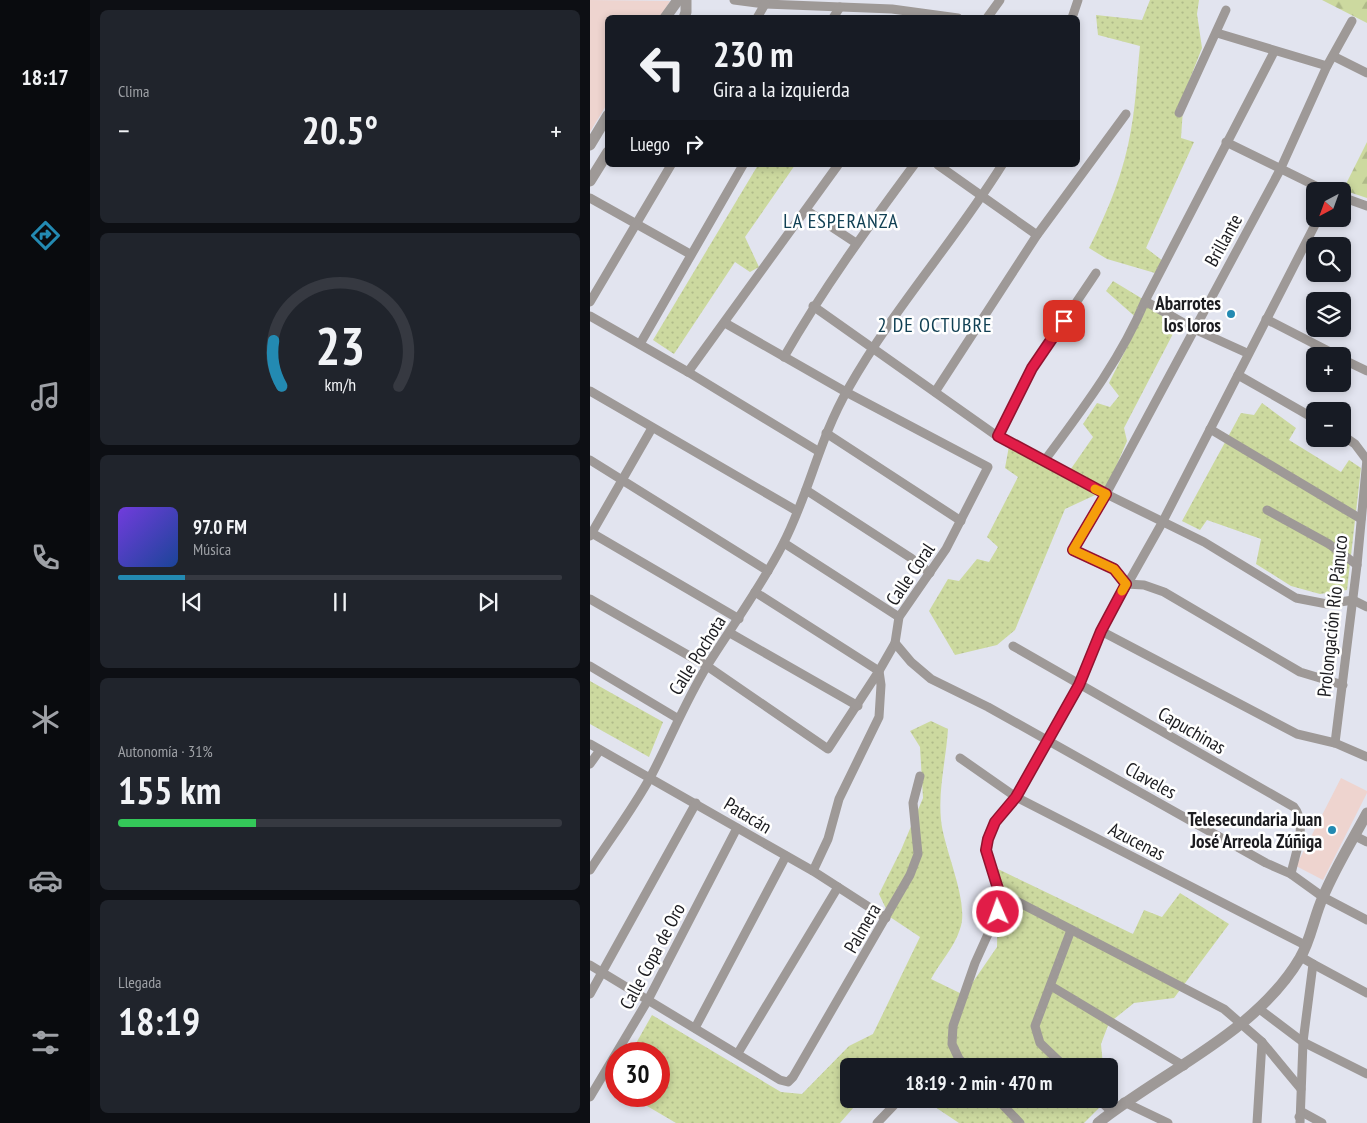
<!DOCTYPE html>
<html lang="es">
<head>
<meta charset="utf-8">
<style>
	:root { --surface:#171b24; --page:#20242c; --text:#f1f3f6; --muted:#9ea1a6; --line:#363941; --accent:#238ab2 }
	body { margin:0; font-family:"PT Sans Narrow",sans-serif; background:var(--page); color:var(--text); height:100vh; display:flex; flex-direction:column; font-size:19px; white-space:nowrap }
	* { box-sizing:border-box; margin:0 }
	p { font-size:16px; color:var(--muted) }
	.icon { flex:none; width:28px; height:28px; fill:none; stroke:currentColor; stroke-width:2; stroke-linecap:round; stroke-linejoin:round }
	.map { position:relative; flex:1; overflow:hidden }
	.sheet { display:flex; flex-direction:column; gap:10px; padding:10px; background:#0d0f14; width:500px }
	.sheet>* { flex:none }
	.hud { position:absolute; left:15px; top:15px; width:475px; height:152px; border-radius:8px; box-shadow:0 2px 8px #0003; background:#171b24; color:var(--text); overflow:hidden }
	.needle { width:32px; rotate:221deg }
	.controls { position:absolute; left:716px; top:182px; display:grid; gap:10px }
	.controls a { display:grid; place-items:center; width:45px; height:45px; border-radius:8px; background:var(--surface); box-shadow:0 2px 8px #0003; font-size:25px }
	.speed { position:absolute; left:15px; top:1042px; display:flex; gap:10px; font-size:25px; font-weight:700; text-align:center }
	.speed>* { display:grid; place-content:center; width:65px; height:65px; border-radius:50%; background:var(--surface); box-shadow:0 2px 8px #0003; line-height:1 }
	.speed .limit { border:8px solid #d22; background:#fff; color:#111 }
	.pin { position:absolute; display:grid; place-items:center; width:42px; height:42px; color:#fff; margin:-21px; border-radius:10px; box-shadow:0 2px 8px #0006 }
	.me { position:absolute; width:55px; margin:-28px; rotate:358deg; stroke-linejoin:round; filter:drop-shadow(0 0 4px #0008) }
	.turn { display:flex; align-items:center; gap:18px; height:105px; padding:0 25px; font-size:22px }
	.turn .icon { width:65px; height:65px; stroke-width:2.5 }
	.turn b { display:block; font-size:35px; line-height:42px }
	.then { display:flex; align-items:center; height:48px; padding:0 25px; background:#0003; gap:10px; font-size:19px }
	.big { font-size:38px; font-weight:700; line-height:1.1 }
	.sheet .tile { flex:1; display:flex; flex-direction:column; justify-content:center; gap:8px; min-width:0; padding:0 18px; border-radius:8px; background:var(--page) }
	.sheet .dial { align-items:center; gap:0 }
	.dial svg { height:130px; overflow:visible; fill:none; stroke:var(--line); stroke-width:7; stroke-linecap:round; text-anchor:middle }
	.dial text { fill:var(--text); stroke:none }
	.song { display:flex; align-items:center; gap:15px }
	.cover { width:60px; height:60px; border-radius:8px; background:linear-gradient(135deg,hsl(260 70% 55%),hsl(220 70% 35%)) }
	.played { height:5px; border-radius:2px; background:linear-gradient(90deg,var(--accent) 15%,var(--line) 15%) }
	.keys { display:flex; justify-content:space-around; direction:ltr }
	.heat { display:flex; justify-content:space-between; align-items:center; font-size:28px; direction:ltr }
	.charge { height:8px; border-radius:4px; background:linear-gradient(90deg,#34c759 31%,var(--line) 0) }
	.trip { position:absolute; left:250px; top:1058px; width:278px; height:50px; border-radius:8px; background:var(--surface); box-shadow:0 2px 8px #0003; font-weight:700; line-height:50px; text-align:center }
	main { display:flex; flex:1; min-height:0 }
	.dock { display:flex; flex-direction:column; width:90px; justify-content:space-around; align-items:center; background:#090b0e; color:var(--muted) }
	.dock .icon { width:35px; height:35px }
	.dock .current { color:var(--accent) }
	.dock b { font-size:22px; color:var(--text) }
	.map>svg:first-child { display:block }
	.education { fill:#eed4cf }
	.grass { fill:url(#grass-dots) }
	.forest { fill:url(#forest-firs) }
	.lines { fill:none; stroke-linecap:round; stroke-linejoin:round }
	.minor { stroke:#9e9997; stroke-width:9 }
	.tertiary { stroke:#9e9997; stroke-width:11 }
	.route-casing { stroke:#92132f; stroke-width:12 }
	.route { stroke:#e11d48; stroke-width:9 }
	.slow { stroke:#f59e0b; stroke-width:9 }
	.poi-dot { fill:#238ab2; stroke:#fff; stroke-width:2 }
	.labels { text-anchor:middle; stroke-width:5; stroke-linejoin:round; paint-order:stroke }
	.street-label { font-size:19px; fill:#1c1c20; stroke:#fff }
	.poi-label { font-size:19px; font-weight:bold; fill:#1c1c20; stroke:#fff; text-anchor:end }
	.neighbourhood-label { font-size:20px; letter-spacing:1px; fill:#114054; stroke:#fff }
</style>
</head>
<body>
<main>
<nav class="dock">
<b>18:17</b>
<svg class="icon current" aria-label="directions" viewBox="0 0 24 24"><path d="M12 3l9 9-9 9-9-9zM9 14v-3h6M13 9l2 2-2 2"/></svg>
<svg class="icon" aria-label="music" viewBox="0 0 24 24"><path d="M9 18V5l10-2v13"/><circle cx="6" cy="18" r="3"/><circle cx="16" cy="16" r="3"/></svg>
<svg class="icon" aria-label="phone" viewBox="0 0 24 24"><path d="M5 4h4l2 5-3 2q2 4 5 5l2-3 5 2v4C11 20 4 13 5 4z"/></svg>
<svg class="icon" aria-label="climate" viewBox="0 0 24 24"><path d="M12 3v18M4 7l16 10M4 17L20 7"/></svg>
<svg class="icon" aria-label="car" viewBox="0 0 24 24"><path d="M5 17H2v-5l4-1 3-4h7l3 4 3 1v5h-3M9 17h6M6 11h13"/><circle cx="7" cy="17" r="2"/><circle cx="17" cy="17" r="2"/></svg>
<svg class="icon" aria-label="filters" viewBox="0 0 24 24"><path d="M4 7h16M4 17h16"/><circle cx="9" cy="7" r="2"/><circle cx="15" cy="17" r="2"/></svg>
</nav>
<section class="sheet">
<div class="tile"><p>Clima</p>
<div class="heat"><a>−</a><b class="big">20.5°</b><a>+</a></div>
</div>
<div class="tile dial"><svg viewBox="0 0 100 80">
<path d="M14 69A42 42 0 1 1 86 69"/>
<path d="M14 69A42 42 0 0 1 9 41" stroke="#238ab2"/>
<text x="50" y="56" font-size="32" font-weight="700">23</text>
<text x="50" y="72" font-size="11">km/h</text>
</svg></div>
<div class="tile">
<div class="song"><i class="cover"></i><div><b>97.0 FM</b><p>Música</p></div></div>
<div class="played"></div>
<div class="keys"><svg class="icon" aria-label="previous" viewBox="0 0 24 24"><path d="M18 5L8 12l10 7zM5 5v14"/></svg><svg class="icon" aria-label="pause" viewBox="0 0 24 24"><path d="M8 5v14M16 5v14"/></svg><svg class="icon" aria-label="next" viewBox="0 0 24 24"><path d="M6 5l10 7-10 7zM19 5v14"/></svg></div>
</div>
<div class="tile"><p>Autonomía · 31%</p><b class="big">155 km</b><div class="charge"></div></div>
<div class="tile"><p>Llegada</p><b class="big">18:19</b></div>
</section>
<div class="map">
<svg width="777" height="1123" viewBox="0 0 777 1123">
	<defs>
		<pattern id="grass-dots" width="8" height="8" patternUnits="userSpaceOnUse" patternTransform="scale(1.25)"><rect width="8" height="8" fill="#ccd99f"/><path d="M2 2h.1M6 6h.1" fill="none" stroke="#afba89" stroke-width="1.8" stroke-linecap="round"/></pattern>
		<pattern id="forest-firs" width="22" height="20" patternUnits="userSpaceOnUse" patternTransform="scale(1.25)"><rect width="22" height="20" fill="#ccd99f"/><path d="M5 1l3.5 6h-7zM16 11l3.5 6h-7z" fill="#afba89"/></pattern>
	</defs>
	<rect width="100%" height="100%" fill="#e2e4ef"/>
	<g class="education">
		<polygon points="0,0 80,1 70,17 18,18 17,104 0,132"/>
		<polygon points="751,778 777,791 777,793 733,880 706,866"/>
	</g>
	<g class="grass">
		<path d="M 560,0 L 609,0 L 607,14 L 612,48 L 594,94 L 591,138 L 604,142 L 556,248 L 573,261 L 565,273 L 517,259 L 499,248 C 518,211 534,172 541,130 C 546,103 547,74 550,46 L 508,35 L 506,15 L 552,20 Z"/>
		<polygon points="168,165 205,165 155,237 169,267 160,272 145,262 84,354 63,340"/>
		<polygon points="523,281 551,298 586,328 534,428 537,441 516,490 475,509 425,630 407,645 365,655 339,611 358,579 369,581 387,559 399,562 408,547 397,537 428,477 415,468 419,446 476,476 503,437 493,424 507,403 520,407 529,396 519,383 550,321 516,291"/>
		<polygon points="672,403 706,428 699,440 751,472 759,460 771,468 757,590 730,594 701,586 666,564 671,539 617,520 610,530 592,521 651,413 664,415"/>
		<polygon points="0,681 73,722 59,757 0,724"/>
		<path d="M 341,721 L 358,729 C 356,760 348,789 351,820 C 354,850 380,903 370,929 C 364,948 350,962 341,979 L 374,995 L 407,947 L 408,869 L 543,934 L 554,910 L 572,917 L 590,893 L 639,924 L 584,998 L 544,1003 L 519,1023 L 511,1044 L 513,1066 L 259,1066 L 259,1099 L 271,1099 L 250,1123 L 86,1123 L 40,1096 L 69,1096 L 69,1054 L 40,1054 L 62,1015 L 191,1092 L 212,1094 L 259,1046 L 283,1034 L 330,937 L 300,917 L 289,894 L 311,850 L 333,798 L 330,747 L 320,731 Z"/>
		<polygon points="333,1099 516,1099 516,1101 494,1123 369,1123"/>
	</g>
	<g class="forest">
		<polygon points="732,0 777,0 777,23"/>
		<polygon points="777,142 777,198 753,190"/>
	</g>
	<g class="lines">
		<g class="minor">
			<polyline points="144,0 175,4 302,9 368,18"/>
			<polyline points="167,18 175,4"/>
			<polyline points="243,18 250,7"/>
			<polyline points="397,18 410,0"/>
			<polyline points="482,18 488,0"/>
			<polyline points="627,33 737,66"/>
			<polyline points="743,56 777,73"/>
			<polyline points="589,113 636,10"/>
			<polyline points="636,142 736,191"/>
			<polyline points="348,165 447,235"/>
			<polyline points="752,197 777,206"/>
			<polyline points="0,198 100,254"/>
			<polyline points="216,210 266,243"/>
			<polyline points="555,301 604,329 657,353"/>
			<polyline points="0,302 81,165"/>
			<polyline points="223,306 407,436 496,484 614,542 706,598 737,604 763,600 777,607"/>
			<polyline points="0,316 98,372 228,451"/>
			<polyline points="676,319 748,356"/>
			<polyline points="50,344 153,165"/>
			<path d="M 194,357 C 233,289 278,227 324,165"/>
			<polyline points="752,359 777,371"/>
			<polyline points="98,372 248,165"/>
			<polyline points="648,375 725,419"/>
			<polyline points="0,391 207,511"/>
			<polyline points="345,392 447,235 536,114"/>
			<polyline points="620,429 771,519"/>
			<polyline points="236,433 371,521"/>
			<polyline points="752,435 765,444 777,460"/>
			<polyline points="407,436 442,368 506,273"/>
			<polyline points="0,460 178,571"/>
			<path d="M 455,460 C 492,410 531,359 555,301 L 684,52"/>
			<polyline points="216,490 321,558 340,573"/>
			<polyline points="677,510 739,544 767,565"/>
			<polyline points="0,532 149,619"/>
			<polyline points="0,536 62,428"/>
			<polyline points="194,543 309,617"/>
			<polyline points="165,592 289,671 291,685 289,717 249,799 238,839 223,871"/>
			<polyline points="0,599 117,666 238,749 289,671 305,643 309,617 356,549 398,467 256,392 135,323"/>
			<polyline points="511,631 707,734 745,743 777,757"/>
			<polyline points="140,633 268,706"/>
			<polyline points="305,643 321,662 341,679 398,707 676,863 701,874 733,897 777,920"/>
			<path d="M 423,646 L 704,807 C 718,824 705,854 701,874"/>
			<polyline points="0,666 87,718"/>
			<polyline points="753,685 710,672 574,592 554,585 536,584 524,569 483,550 516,494 690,170 737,66 762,21"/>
			<polyline points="745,743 767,565 777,459"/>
			<polyline points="0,744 223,871 296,918"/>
			<polyline points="370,758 426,797 715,945"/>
			<polyline points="0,764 10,750"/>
			<polyline points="765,836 777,842"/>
			<path d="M 0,870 C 20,839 43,809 61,776 C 80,740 95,702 117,666 C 142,626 171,587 193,544 C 219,494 229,439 258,389 C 303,309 364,242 412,165"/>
			<polyline points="409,892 634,1009 672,1042 711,1089"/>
			<polyline points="723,964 777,993"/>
			<polyline points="0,965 190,1080 198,1082 203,1077 320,875 328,854 323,803 330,776"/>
			<polyline points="461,986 594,1066"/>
			<polyline points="0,994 106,803"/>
			<polyline points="668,1008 713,1042 777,1074"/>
			<polyline points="105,1028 196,856"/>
			<polyline points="148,1053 248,887"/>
			<polyline points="376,1066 369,1059 362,1044 363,1026 385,963 408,912 409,892 396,850 398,839 405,822 426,797 489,685 511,631 572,523 728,219"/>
			<polyline points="474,1066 450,1043 445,1026 481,930"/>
			<polyline points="0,1097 58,1000 147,828"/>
			<polyline points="407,1099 430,1123"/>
			<polyline points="508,1099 522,1112"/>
			<polyline points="534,1102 578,1123"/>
			<polyline points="709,1117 712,1112 732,1123"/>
			<polyline points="287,1123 310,1099"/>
			<polyline points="667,1123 672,1042"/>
			<polyline points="710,1123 713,1042 723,964 711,957"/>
		</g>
		<g class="tertiary">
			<polyline points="75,18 88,0"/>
			<polyline points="94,18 96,12 96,0"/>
			<polyline points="0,145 18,115"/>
			<polyline points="0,181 18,152"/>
			<path d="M 508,1123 C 573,1071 666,1033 710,958 C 721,940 724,916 733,897 C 745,868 762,841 777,813"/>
		</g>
	</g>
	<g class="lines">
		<defs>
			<polyline id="route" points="408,912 409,892 396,850 398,839 405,822 426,797 489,685 511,631 536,584 524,569 483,550 516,494 408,436 442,368 474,321"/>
		</defs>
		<use href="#route" class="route-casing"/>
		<use href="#route" class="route"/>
		<polyline class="slow" points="505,489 516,494 483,550 524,569 536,584 532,591"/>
	</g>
	<g class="poi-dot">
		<circle cx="641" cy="314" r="5"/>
		<circle cx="742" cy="830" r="5"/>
	</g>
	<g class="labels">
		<g class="street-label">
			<text transform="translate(633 240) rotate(-61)" y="7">Brillante</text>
			<text transform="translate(320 574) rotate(-56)" y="7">Calle Coral</text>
			<text transform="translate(742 616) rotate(-84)" y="7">Prolongación Río Pánuco</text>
			<text transform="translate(107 655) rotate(-58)" y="7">Calle Pochota</text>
			<text transform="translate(602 730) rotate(30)" y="7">Capuchinas</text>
			<text transform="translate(561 780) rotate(29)" y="7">Claveles</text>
			<text transform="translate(158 815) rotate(31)" y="7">Patacán</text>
			<text transform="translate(547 841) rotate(27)" y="7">Azucenas</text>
			<text transform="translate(272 928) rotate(-60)" y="7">Palmera</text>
			<text transform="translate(62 956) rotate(-62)" y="7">Calle Copa de Oro</text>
		</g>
		<g class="poi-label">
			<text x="631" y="310">Abarrotes<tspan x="631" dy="22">los loros</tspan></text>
			<text x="732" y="826">Telesecundaria Juan<tspan x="732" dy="22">José Arreola Zúñiga</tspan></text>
		</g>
		<g class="neighbourhood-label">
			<text x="251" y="228">LA ESPERANZA</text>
			<text x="345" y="332">2 DE OCTUBRE</text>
		</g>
	</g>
</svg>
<div class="controls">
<a><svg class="needle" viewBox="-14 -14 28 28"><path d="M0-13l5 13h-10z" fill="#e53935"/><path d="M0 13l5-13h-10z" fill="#9ea1a6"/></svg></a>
<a><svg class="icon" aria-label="search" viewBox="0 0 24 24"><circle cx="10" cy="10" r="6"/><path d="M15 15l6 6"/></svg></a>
<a><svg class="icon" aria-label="layers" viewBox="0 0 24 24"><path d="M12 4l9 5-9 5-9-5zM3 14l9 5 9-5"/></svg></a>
<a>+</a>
<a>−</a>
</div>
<div class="speed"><div class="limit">30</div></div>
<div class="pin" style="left:474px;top:321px;background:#d93025"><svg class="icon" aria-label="arrive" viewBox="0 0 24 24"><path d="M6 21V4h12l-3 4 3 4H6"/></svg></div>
<svg class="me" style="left:408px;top:912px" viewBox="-20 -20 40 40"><circle r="17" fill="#e11d48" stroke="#fff" stroke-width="3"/><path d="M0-11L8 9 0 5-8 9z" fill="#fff"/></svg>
<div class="trip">18:19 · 2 min · 470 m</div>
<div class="hud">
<div class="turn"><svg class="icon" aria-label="left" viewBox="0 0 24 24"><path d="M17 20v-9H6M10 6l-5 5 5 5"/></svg><div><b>230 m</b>Gira a la izquierda</div></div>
<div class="then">Luego<svg class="icon" aria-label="right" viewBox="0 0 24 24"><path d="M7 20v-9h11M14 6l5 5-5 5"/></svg></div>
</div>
</div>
</main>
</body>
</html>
